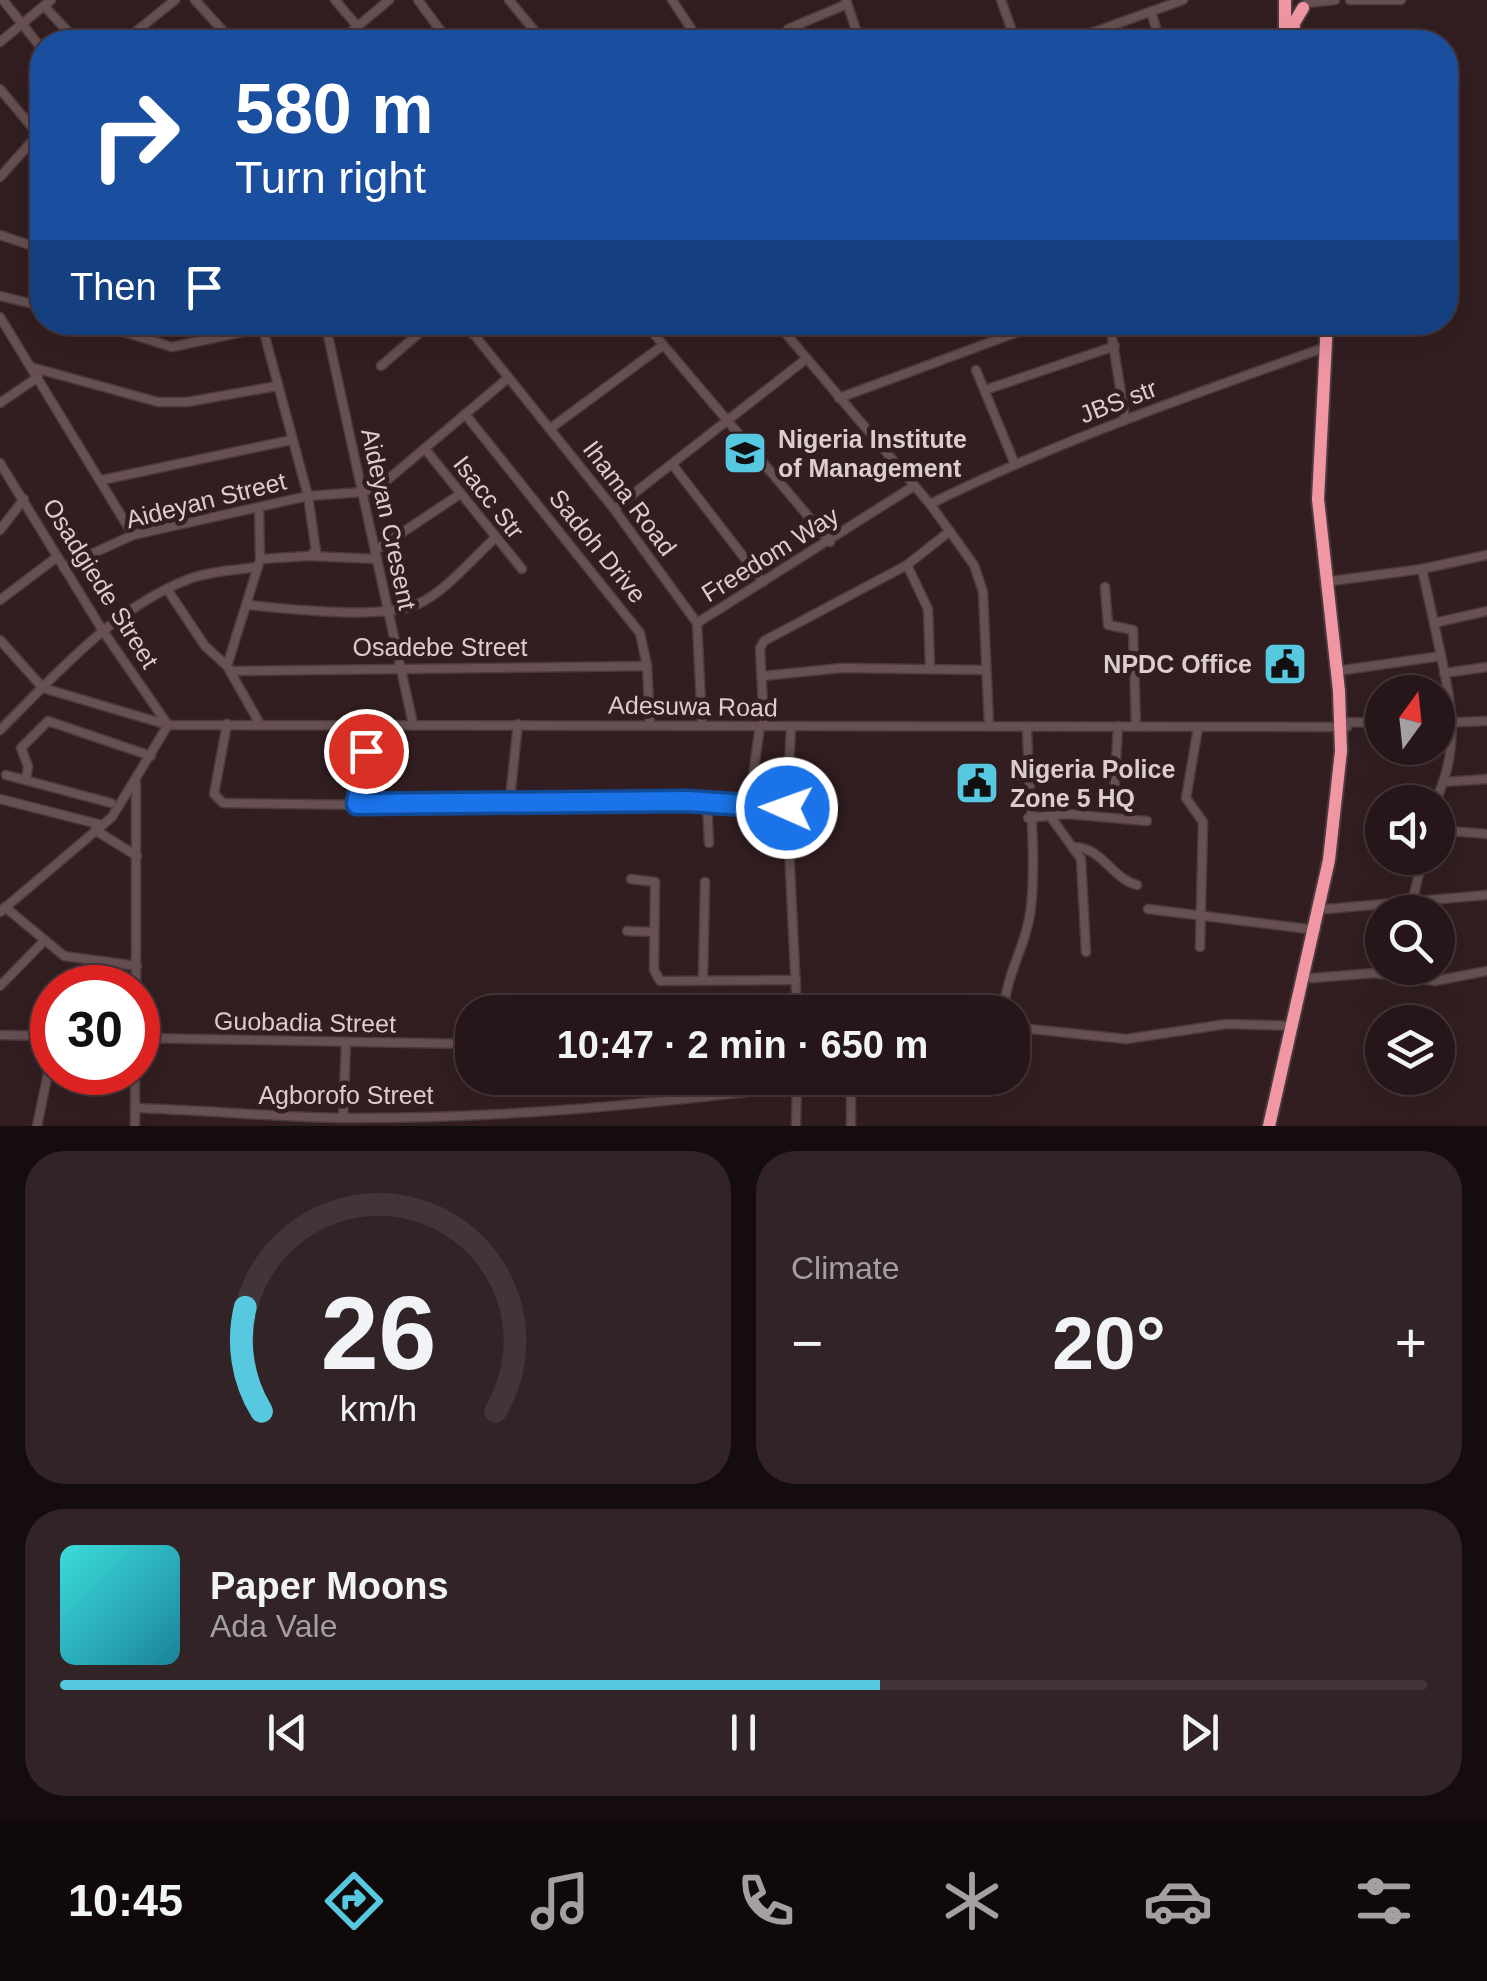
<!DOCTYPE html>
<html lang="en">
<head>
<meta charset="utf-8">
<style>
	:root { --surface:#261619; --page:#322326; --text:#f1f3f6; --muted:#a49fa2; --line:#423538; --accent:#56c9e0 }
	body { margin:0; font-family:Helvetica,sans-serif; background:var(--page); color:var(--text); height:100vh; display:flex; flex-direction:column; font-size:38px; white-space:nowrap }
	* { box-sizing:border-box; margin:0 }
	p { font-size:32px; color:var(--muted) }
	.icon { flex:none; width:55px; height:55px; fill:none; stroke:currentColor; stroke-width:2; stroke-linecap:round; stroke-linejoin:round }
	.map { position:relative; height:1126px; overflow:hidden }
	.side { display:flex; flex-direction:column; gap:25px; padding:25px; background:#150c0e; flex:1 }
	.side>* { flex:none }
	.guide { position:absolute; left:30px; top:30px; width:1428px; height:305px; border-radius:40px; box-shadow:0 10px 40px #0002,0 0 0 2px var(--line); background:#1a4fa0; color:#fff; overflow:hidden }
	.needle { width:65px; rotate:15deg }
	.controls { position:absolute; left:1365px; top:675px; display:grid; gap:20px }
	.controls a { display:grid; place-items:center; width:90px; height:90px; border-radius:50%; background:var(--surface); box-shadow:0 10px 40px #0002,0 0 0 2px var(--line); font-size:50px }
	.speed { position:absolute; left:30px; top:965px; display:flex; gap:20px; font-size:50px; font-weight:700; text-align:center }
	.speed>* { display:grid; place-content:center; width:130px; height:130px; border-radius:50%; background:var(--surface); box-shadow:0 10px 40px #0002,0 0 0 2px var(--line); line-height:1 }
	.speed .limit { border:15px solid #d22; background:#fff; color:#111 }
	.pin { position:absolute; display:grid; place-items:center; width:85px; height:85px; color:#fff; margin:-42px; border:5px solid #fff; border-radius:50%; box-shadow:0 2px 10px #0007 }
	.me { position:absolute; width:110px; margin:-55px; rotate:272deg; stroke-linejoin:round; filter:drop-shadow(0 0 8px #0008) }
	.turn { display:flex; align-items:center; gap:35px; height:210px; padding:0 40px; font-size:45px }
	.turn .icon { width:130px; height:130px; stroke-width:2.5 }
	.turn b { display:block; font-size:70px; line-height:85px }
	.then { display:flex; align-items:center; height:95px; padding:0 40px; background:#0003; gap:20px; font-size:38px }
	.big { font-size:75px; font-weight:600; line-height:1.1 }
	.side .widget { flex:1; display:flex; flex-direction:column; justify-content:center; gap:15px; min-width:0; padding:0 35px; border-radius:40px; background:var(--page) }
	.side .dial { align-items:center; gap:0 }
	.dial svg { height:260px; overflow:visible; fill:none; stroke:var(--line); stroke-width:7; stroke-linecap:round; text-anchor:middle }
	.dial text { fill:var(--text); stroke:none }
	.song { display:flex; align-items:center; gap:30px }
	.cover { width:120px; height:120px; border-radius:15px; background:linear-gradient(135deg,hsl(180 70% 55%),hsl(190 70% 35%)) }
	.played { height:10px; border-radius:5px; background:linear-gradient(90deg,var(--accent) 60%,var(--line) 60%) }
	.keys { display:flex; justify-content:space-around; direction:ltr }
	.heat { display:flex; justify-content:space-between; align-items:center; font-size:55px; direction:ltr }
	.side .tiles { flex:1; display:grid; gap:25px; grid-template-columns:1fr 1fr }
	.widget:last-child { grid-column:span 2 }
	.trip { position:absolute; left:455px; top:995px; width:575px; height:100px; border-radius:40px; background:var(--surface); box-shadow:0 10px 40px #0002,0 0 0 2px var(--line); font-weight:600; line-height:100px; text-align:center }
	.dock { display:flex; height:160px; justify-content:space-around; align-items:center; background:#0f090a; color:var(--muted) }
	.dock .icon { width:70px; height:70px }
	.dock .selected { color:var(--accent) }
	.dock b { font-size:45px; color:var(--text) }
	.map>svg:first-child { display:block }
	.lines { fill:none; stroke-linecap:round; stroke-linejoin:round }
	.minor-casing { stroke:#4b3b3e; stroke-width:11 }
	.highway-casing { stroke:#4b3b3e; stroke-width:16 }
	.minor { stroke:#665052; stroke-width:8 }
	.highway { stroke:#f197a4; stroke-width:12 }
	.route-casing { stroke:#114b97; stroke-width:25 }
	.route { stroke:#1a73e8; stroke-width:18 }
	.labels { text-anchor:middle; stroke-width:9; stroke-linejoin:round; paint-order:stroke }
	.street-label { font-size:25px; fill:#dbcdcf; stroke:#321e21 }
	.poi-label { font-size:25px; font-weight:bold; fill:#dbcdcf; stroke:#321e21; text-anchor:start }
</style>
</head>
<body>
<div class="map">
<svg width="1487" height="1126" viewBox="0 0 1487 1126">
	<rect width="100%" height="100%" fill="#321e21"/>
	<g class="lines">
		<defs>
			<g id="minor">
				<polyline points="3,0 42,49"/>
				<polyline points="195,0 233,42"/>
				<polyline points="335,0 358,27"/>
				<polyline points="418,0 449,42"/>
				<polyline points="509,0 544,42"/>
				<polyline points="672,0 700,42"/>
				<polyline points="846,0 860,42"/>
				<polyline points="1001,0 1016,42"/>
				<polyline points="1350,0 1401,0"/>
				<polyline points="1307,3 1335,0"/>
				<polyline points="44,6 74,38"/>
				<polyline points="1151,11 1160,42"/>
				<polyline points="788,29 847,4"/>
				<polyline points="0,42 51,0"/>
				<polyline points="123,42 175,0"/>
				<polyline points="339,42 389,0"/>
				<polyline points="1066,42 1183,0"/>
				<polyline points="0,89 42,139"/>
				<polyline points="0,177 42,130"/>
				<polyline points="0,235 42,249"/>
				<polyline points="0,296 42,306"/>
				<polyline points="0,317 133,535"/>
				<polyline points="92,322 172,347 289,322"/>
				<polyline points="325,322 413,724"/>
				<polyline points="464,322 614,509 697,623 702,724"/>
				<polyline points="644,322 830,542"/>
				<polyline points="776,322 930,504 974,565 983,592 989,726"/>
				<polyline points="1110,325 1125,418"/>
				<polyline points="472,334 486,322"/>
				<polyline points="381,366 432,322"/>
				<polyline points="31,367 158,402 187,402 277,386"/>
				<polyline points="976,370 1014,462"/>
				<polyline points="985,390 1115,346"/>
				<polyline points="839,398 1045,322"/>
				<polyline points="0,403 38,377"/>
				<polyline points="465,414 640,633 647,666 650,724"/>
				<polyline points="551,428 662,346"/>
				<polyline points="425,449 522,569"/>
				<polyline points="0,463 103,631 168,725"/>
				<polyline points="672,464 763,582"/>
				<polyline points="102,480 291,440"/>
				<path d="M 930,504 C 1058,441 1191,395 1326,347"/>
				<polyline points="259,508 260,559 309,556 316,551 308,496 263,329"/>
				<polyline points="614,509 806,359"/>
				<polyline points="0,530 24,499"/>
				<polyline points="376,550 460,494"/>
				<polyline points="309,556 377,559"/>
				<polyline points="259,563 227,666 260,724"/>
				<polyline points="907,565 928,609 930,667"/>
				<polyline points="63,567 133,535 308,496 363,492 385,482 508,378"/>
				<polyline points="1422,569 1434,623"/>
				<polyline points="1331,581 1422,569 1487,555"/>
				<polyline points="1105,587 1108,625 1133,630 1136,726"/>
				<polyline points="167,589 205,646 227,666"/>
				<polyline points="0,600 57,557"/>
				<path d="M 248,605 C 288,609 382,620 418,604 C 445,592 472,559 494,539"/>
				<polyline points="697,623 914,486"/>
				<polyline points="0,640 43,688 168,725 1347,727"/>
				<polyline points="1344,670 1441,656"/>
				<polyline points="232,671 647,666"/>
				<polyline points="1444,673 1487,667"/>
				<polyline points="762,676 842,668 986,670"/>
				<polyline points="1342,722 1382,723"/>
				<polyline points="1438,723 1487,721"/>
				<polyline points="227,724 214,794 223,803 509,807 688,801 787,807"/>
				<polyline points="764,726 760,648 764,641 907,565 950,531"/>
				<polyline points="791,728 787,807 797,1012"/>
				<polyline points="1198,728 1186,798 1203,822 1200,947"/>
				<path d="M 0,730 C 56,675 113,608 189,579 C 210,571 236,570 258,567"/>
				<polyline points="6,775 111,803"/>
				<polyline points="753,776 760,726"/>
				<polyline points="26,780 28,766 21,748 48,721 151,756"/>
				<polyline points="136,782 136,988"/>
				<path d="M 1443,782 C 1462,729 1445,677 1434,623 L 1487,611"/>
				<polyline points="1114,796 1118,726"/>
				<polyline points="0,799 102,825"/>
				<polyline points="1436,802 1443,782 1487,779"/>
				<polyline points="707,803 709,843"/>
				<polyline points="357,804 370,724"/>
				<polyline points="509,807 518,724"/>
				<polyline points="1050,816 1081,859 1086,952"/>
				<polyline points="1028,818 1067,814 1147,821"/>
				<polyline points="95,830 137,856"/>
				<polyline points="1438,830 1487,834"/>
				<path d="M 1074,847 C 1103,848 1110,877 1137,885"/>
				<polyline points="631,879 655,882 654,970 660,981 796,980"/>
				<polyline points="1412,902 1423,858"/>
				<polyline points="5,907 64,956 137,966"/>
				<polyline points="1148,909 1316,930"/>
				<polyline points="1326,909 1487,895"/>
				<polyline points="0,912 112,817 168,725"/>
				<polyline points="627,931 654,932"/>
				<polyline points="1312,978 1375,973 1435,981 1487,971"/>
				<polyline points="703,979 705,882"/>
				<polyline points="0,986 43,942"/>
				<path d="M 1004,1012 C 1005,975 1027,945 1031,907 C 1037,851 1028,785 1027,727"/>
				<polyline points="1012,1027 1126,1039 1227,1024 1294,1026"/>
				<polyline points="0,1035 52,1036"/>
				<polyline points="138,1038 472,1044"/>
				<polyline points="135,1072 135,1126"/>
				<polyline points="851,1078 851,1126"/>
				<path d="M 135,1108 C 203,1110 272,1117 340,1118 C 493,1119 645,1105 797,1086"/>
				<polyline points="343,1118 346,1043"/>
				<polyline points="37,1126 52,1054"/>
				<polyline points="796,1126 797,1078"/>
			</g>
			<g id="highway">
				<polyline points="1285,42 1285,1"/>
				<polyline points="1293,42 1294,23 1303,8"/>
				<polyline points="1269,1126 1329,860 1341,751 1339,691 1318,499 1327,322"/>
			</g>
		</defs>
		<use href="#minor" class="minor-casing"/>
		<use href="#highway" class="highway-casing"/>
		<use href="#minor" class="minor"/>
		<use href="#highway" class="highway"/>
	</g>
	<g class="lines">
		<defs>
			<polyline id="route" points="366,751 357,804 688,801 787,808"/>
		</defs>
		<use href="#route" class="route-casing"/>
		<use href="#route" class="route"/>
	</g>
	<defs>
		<symbol id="university-square" viewBox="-11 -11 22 22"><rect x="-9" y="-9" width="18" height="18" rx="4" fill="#56c9e0" stroke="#321e21"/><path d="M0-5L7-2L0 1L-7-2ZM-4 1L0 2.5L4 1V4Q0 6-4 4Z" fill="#111"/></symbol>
		<symbol id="civic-square" viewBox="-11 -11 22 22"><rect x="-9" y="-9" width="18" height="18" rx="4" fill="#56c9e0" stroke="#321e21"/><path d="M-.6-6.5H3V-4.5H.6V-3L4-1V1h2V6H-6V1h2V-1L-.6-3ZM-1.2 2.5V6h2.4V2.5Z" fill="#111"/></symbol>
	</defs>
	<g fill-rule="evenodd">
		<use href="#university-square" x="720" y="428" width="50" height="50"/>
		<use href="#civic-square" x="1260" y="639" width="50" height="50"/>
		<use href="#civic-square" x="952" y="758" width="50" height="50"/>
	</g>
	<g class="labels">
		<g class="street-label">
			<text transform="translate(1118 401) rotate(-21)" y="9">JBS str</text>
			<text transform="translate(489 497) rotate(52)" y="9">Isacc Str</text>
			<text transform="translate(630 498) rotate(53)" y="9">Ihama Road</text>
			<text transform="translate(206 500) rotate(-14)" y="9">Aideyan Street</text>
			<text transform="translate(389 519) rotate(78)" y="9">Aideyan Cresent</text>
			<text transform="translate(598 546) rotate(51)" y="9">Sadoh Drive</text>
			<text transform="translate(770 554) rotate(-32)" y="9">Freedom Way</text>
			<text transform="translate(101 583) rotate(58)" y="9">Osadgiede Street</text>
			<text x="440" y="656">Osadebe Street</text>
			<text transform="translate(693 706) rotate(1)" y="9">Adesuwa Road</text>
			<text transform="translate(305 1022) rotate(1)" y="9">Guobadia Street</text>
			<text x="346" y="1104">Agborofo Street</text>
		</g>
		<g class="poi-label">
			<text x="778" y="448">Nigeria Institute<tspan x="778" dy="29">of Management</tspan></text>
			<text x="1252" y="673" text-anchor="end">NPDC Office</text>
			<text x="1010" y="778">Nigeria Police<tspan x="1010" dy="29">Zone 5 HQ</tspan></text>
		</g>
	</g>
</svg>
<div class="controls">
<a><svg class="needle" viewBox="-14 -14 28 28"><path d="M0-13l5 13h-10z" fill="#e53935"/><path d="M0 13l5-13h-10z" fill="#a49fa2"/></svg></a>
<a><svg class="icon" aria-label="sound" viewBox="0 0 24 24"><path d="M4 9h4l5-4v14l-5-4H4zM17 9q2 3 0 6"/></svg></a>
<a><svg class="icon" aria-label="search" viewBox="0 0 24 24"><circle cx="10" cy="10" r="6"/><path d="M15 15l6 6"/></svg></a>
<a><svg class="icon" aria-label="layers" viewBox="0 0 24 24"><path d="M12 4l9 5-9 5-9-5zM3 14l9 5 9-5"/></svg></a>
</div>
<div class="speed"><div class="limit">30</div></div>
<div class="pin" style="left:366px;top:751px;background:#d93025"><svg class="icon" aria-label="arrive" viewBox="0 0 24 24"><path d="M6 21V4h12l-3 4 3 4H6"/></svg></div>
<svg class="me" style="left:787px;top:808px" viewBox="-20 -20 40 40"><circle r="17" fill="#1a73e8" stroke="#fff" stroke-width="3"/><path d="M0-11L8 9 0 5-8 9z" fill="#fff"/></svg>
<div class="trip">10:47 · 2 min · 650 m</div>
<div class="guide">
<div class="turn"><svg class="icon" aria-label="right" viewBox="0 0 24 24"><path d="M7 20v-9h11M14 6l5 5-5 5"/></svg><div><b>580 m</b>Turn right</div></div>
<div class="then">Then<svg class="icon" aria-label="arrive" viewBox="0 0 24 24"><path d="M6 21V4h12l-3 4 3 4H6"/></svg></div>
</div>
</div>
<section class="side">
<div class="tiles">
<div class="widget dial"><svg viewBox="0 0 100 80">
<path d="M14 69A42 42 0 1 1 86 69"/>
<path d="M14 69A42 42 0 0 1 9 37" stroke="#56c9e0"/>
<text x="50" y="56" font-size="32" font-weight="700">26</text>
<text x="50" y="72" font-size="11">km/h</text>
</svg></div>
<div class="widget"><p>Climate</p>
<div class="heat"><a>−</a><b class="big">20°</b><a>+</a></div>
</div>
<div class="widget">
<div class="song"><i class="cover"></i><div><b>Paper Moons</b><p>Ada Vale</p></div></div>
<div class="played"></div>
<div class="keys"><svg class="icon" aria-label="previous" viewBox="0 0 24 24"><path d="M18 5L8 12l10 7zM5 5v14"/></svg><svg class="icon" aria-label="pause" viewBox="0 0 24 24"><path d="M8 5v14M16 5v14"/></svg><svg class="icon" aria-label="next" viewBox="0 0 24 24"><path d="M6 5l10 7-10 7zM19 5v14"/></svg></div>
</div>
</div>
</section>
<nav class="dock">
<b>10:45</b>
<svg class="icon selected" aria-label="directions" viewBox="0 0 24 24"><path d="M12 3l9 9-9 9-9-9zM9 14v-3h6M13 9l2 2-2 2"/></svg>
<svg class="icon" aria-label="music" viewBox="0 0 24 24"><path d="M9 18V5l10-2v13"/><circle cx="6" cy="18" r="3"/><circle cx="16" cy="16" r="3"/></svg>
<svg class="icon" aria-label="phone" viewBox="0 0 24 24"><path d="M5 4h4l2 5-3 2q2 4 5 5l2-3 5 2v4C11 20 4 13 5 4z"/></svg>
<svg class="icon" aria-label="climate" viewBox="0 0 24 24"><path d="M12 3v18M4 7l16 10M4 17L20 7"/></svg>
<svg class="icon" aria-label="car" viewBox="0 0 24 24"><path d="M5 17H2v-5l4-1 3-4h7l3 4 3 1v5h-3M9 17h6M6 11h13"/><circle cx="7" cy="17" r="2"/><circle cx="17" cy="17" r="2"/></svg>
<svg class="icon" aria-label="filters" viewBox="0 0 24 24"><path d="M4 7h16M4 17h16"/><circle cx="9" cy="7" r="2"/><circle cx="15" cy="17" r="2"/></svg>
</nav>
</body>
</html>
